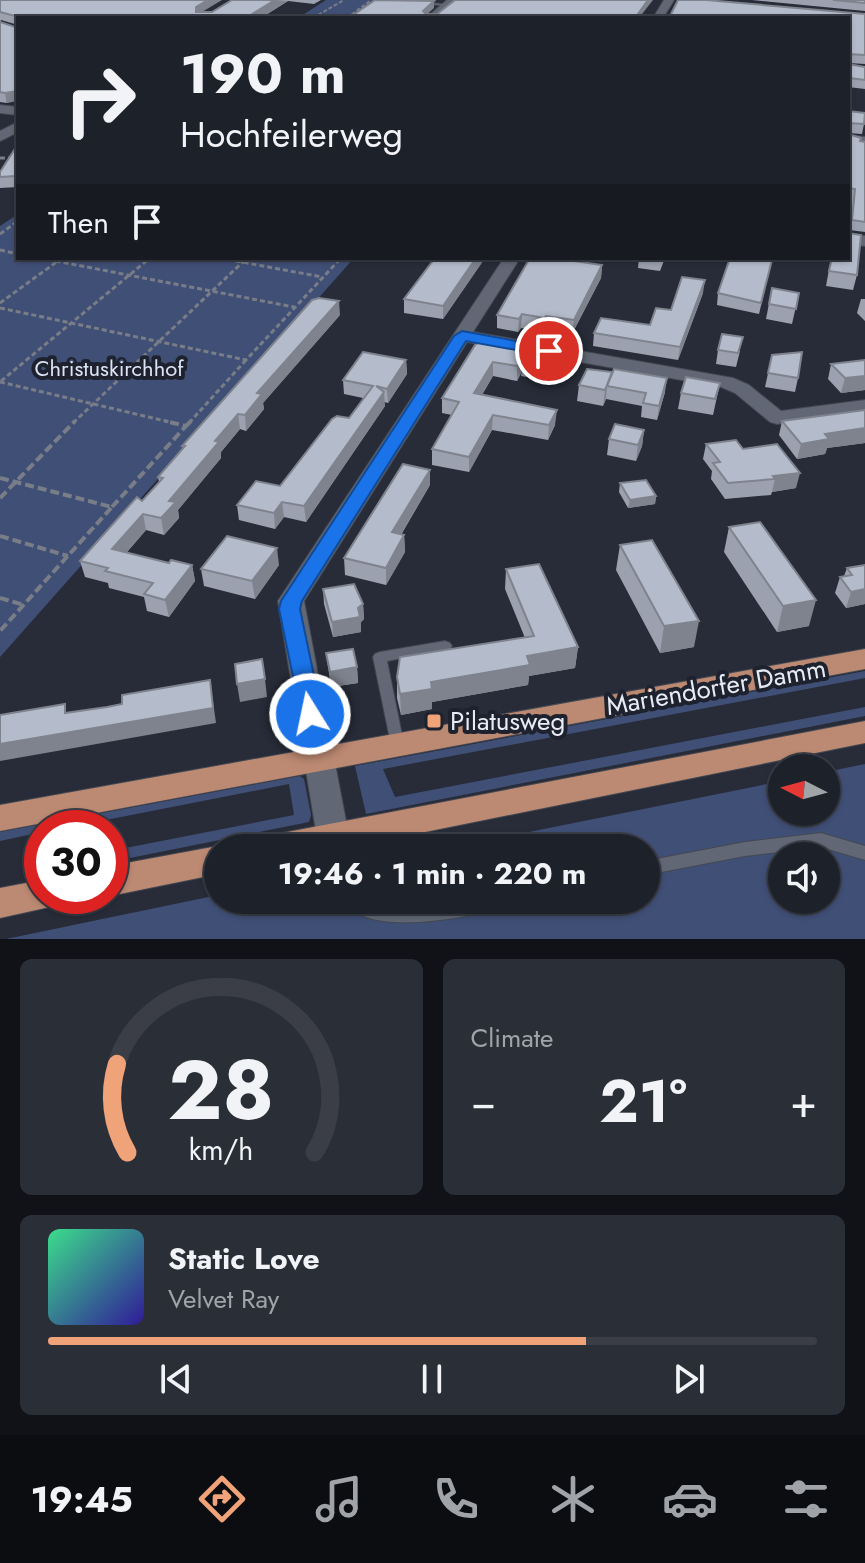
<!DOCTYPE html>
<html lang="en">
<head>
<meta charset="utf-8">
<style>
	:root { --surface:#1d212a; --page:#2a2e36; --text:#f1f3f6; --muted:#a0a3a8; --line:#3b3e47; --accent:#f0a279 }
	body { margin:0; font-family:Jost,sans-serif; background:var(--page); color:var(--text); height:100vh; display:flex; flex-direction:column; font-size:30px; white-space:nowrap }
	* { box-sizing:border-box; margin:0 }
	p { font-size:26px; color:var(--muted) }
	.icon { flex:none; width:44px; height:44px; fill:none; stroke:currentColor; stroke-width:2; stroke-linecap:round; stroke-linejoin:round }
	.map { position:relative; height:939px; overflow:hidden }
	.drawer { display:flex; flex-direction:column; gap:20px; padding:20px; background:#101217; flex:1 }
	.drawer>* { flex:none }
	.banner { position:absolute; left:16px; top:16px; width:834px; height:244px; border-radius:0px; box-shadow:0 2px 6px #0004,0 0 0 2px var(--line); background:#1d212a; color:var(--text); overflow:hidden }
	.needle { width:52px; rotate:276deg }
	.tools { position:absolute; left:768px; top:754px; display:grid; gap:16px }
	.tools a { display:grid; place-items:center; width:72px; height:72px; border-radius:50%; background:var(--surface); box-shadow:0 2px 6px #0004,0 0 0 2px var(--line); font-size:40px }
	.speed { position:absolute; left:24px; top:810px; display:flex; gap:16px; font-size:40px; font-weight:700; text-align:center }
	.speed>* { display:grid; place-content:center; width:104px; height:104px; border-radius:50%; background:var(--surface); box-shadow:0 2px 6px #0004,0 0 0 2px var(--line); line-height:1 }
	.speed .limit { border:12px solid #d22; background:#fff; color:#111 }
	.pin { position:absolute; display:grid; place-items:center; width:68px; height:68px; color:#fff; margin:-34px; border:4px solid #fff; border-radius:50%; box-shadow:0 2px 8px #0007 }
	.me { position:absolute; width:88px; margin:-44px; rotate:350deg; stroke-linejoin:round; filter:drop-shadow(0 0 6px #0008) }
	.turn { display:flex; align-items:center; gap:28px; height:168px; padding:0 32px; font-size:36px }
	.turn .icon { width:104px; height:104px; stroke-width:2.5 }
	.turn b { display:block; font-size:56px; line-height:68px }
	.then { display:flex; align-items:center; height:76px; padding:0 32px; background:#0003; gap:16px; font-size:30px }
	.big { font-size:60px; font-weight:700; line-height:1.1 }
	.drawer .tile { flex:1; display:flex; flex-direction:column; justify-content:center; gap:12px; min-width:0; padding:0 28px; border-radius:12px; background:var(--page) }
	.drawer .dial { align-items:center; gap:0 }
	.dial svg { height:208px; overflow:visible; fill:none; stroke:var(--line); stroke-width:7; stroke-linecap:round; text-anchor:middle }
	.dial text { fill:var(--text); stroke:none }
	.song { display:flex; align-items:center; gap:24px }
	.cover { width:96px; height:96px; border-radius:12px; background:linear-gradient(135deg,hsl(150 70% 55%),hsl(250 70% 35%)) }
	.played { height:8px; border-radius:4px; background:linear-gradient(90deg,var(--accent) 70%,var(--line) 70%) }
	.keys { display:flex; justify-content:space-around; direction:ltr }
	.heat { display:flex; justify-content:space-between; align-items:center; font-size:44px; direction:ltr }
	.drawer .tiles { flex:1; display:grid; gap:20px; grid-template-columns:1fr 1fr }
	.tile:last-child { grid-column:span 2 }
	.trip { position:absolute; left:204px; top:834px; width:456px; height:80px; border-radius:40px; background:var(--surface); box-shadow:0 2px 6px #0004,0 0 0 2px var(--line); font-weight:700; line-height:80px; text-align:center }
	.dock { display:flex; height:128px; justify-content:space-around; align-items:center; background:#0c0d11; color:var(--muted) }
	.dock .icon { width:56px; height:56px }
	.dock .active { color:var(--accent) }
	.dock b { font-size:36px; color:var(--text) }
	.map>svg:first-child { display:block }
	.green { fill:#404f76; fill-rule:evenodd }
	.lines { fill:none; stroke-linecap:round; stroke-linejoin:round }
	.service-casing { stroke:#444852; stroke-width:2 }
	.minor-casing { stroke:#444852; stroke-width:2 }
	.primary-casing { stroke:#444852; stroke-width:2 }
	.path-far2 { stroke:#787d87; stroke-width:2; stroke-dasharray:4 2; stroke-linecap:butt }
	.path-far1 { stroke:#787d87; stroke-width:3; stroke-dasharray:5 3; stroke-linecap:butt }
	.path { stroke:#787d87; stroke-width:4; stroke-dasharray:9 4; stroke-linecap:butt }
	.service { fill:#616774; fill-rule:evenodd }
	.minor { fill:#616774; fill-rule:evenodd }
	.primary { fill:#bc8972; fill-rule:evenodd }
	.wall { fill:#9ba1ae }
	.shaded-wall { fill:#7e838d }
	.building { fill:#b4bbca; stroke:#7e838d; stroke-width:2 }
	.route { fill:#1a73e8; stroke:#114b97; stroke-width:2 }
	.poi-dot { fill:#f0a279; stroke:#1e222e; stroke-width:3 }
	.labels { text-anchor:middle; stroke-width:8; stroke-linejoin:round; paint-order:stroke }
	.park-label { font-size:22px; fill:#dce4f5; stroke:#1e222e }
	.near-street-label { font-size:26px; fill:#e7ebf3; stroke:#1e222e }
	.near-poi-label { font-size:26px; fill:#e7ebf3; stroke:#1e222e; text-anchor:start }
</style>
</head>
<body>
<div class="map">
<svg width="865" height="939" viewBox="0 0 865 939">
	<rect width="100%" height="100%" fill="#272c38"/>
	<g class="green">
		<polygon points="326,0 382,0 356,18 298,18"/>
		<polygon points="18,214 18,258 354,258 0,657 0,226"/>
		<polygon points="865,671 865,678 383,769 395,797 865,707 865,716 366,814 355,766"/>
		<path d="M 865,764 L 865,939 L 6,939 L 218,895 L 218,900 L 646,900 L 646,848 L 450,848 L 782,781 L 782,812 L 826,812 L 826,772 ZM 782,856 L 826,856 L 826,900 L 782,900 Z"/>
		<polygon points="300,776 304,779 311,815 309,822 110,862 110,851 294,815 289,784 65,828 42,828 42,832 0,841 0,832"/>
	</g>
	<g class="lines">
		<defs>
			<g id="service">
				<polygon points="393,0 410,0 449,5 447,6"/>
				<polygon points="445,641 450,643 452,646 450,649 387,661 404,745 402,749 397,751 392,749 373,657 375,654 380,652"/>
				<polygon points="821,833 865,846 865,860 821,847 745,856 646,875 646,861 745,842"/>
				<path d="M 342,900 L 362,900 C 392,926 442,903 477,900 C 489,899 502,900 514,900 L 512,905 L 506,908 C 466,917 366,939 342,900 Z"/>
			</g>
			<g id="minor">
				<polygon points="447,0 458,0 437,18 426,18"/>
				<polygon points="664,0 674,0 663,18 653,18"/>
				<polygon points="0,105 18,107 18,115 0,113"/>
				<polygon points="18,122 18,132 0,141 0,131"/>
				<polygon points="848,135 865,137 865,145 848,143"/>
				<polygon points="848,234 865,236 865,246 848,244"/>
				<polygon points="504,258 520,258 473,332 733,378 749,385 781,411 865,400 865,412 777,424 770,422 735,393 721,387 467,342 304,601 349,837 344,847 326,848 317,837 278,601"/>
			</g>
			<g id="primary">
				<polygon points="865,649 865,669 0,831 0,805"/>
				<polygon points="865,721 865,743 346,848 261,848 266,838 277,834"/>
				<polygon points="218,846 224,848 218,848 218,874 110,896 110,866"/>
				<polygon points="42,880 42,896 58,896 54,906 0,918 0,888"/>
			</g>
		</defs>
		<use href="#service" class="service-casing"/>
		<use href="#minor" class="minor-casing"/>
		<use href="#primary" class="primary-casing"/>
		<g class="path-far2">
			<polyline points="313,18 344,0"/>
			<polyline points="336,18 349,15"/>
			<polyline points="347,18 371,0"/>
		</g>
		<g class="path-far1">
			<polyline points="0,158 18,158"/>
			<polyline points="0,234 18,221"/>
			<polyline points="0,250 18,254"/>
			<polyline points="40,258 294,307"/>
			<polyline points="220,258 322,277"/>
			<polyline points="0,303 62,258"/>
			<polyline points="0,308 246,360 341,258"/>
			<polyline points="1,381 150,258"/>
			<polyline points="0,382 174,423"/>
			<polyline points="73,423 247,258"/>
			<polyline points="189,423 246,360"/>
		</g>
		<g class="path">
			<polyline points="186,426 191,421"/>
			<polyline points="0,478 112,507 0,631"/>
			<polyline points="0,498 75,421"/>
			<polyline points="112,507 186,426 165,421"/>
			<polyline points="0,536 68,556"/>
			<polyline points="0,598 24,605"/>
		</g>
		<use href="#service" class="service"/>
		<use href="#minor" class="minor"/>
		<use href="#primary" class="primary"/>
	</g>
	<g class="wall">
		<polygon points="0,0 212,12 232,0 321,0 314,4 288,1 261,18 18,18 18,25 1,20 0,22"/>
		<polygon points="678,0 865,14 865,64 848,63"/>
		<polygon points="752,0 865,0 865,11"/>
		<polygon points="0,22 7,103 0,102"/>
		<polygon points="848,64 865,67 865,89 848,87"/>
		<polygon points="848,111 865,119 862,134 848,133"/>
		<polygon points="848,134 860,141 865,142 865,232 849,230 852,199 848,198"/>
		<polygon points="18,144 18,187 0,188 0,172"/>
		<polygon points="485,258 443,319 404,313 404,299"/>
		<polygon points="530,258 559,258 558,259 602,265 601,278 572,334 545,329 543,331 521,328 518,332 497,328 497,315"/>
		<polygon points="639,258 665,258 660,271 638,268"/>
		<polygon points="831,258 848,258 857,275 853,290 826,286"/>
		<polygon points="772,260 759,314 717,305 718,293"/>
		<polygon points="772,288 799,293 792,324 766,319"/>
		<polygon points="703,293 678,360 593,346 594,333 650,325 671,310"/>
		<polygon points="861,299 865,299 865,321 857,313"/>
		<polygon points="340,315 263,403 264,409 246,431 240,429 221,452 221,458 178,510 179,518 164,535 146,530 127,552 169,563 192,565 195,581 169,617 147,611 144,597 109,588 108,583 85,577 80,561 142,501 159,482 158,477 183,448 182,446"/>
		<polygon points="475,345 524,356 563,351 562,367 555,382 521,376 522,371 517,381 493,376 482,395 555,425 548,440 492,430 469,472 432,465 432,449 452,415 442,413 442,398"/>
		<polygon points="718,350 740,351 736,367 716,364"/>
		<polygon points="772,355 798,378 795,392 765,387"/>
		<polygon points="406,360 407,374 388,403 384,402 385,406 306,522 284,517 275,529 239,520 237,505 280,486 349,418 363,398 344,394 343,380"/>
		<polygon points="865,360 865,390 841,393 828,379 831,364"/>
		<polygon points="587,369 665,392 657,420 641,417 642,406 606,399 603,406 577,401 579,385"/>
		<polygon points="720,383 713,415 678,409 681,393"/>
		<polygon points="865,410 865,443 827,448 825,454 797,459 779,435 782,421"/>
		<polygon points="644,430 642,446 636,461 607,455 609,439"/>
		<polygon points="706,444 743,449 796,488 772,492 771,495 725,499 711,479 712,471 703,459"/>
		<polygon points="620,483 656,496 655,504 628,508 619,492"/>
		<polygon points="430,485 401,535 404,535 405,552 386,585 345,575 344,558"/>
		<polygon points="729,527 809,626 777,632 724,552"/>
		<polygon points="620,545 694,647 660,653 616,570"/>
		<polygon points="279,565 255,599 204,586 201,569"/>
		<polygon points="865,565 865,604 846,608 835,593 840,577 844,576 847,568"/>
		<polygon points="506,569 578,647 575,668 529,676 528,685 432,702 432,709 401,715 397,698 397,677 525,638 505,589"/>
		<polygon points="323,589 363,604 364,619 361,622 361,632 333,637 324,604"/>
		<polygon points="326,653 357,667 358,683 331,687"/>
	</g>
	<g class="shaded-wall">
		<polygon points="208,0 222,0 197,15 196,12 196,7"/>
		<polygon points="275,0 288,1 261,18 246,18"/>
		<polygon points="648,0 653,0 639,18 635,18"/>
		<polygon points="434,1 434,8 423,18 423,11"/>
		<polygon points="18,91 18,101 7,103 5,93"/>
		<polygon points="476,258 485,258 443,319 443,306"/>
		<polygon points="602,265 601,278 572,334 574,320"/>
		<polygon points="705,280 703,293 678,360 680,347"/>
		<polygon points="339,301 340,315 263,403 264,409 246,431 245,415 257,393"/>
		<polygon points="522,314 521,328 518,332 519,319"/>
		<polygon points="563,351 562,367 555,382 556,366"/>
		<polygon points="525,352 524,361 522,360 522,371 517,381 517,366"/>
		<polygon points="406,360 407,374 388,403 387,389"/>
		<polygon points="493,362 493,376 474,408 474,393"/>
		<polygon points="612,372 607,386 606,399 603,406 605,390"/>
		<polygon points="865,376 865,390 841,393 845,378"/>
		<polygon points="667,378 665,392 657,420 659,406"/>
		<polygon points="384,392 385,406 306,522 304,506"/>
		<polygon points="557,410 555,425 548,440 549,425"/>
		<polygon points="238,414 240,429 221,452 221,458 178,510 179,518 164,535 161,518 169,501 215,441"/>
		<polygon points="493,415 492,430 469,472 469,457"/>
		<polygon points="865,428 865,443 827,448 825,454 797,459 801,444 825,434"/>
		<polygon points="644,430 642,446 636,461 638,445"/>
		<polygon points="430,470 430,485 392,549 392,532"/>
		<polygon points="800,473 796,488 772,492 775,479 773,476"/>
		<polygon points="656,496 655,504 628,508 630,500"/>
		<polygon points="282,502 284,517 275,529 274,513"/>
		<polygon points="143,514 146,530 116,565 112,549"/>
		<polygon points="404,535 405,552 386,585 386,568"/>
		<polygon points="277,548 279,565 255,599 252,581"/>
		<polygon points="192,565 195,581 169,617 165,600"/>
		<polygon points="865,589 865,604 846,608 851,592"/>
		<polygon points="816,600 809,626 777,632 783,606"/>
		<polygon points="363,604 364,619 361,622 361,632 333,637 332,622 358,608"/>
		<polygon points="699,621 694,647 660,653 664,626"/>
		<polygon points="578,647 575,668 529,676 528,685 432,702 432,709 401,715 400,694 431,682 527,656"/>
		<polygon points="357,667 358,683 331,687 330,672"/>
		<polygon points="265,679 267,697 240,702 237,684"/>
		<polygon points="210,680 216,723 0,761 0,744"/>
	</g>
	<g class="building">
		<polygon points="0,0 208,0 196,7 196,12 212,12 232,0 275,0 246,18 19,18 19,17 0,12"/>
		<polygon points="375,0 434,1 423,11 426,14 437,14 455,0 648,0 635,18 349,18"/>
		<polygon points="678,0 706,0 865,14 865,55 848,54 848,18 669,18"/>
		<polygon points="833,0 865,0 865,3"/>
		<polygon points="0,22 15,27 18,25 18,91 5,93 0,92"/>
		<polygon points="848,64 865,67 865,80 850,78 848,88"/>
		<polygon points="848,111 865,113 864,124 848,123 848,124"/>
		<polygon points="848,134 861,138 860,141 865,142 865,222 852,220 855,189 848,188"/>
		<polygon points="18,144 18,173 16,176 0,177 0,172"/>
		<polygon points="848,233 861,235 857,275 829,271 832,258 848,258"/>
		<polygon points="435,258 476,258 443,306 404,299"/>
		<polygon points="530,258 553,258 602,265 574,320 546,316 544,318 522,314 519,319 497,315"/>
		<polygon points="644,258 662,258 661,261"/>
		<polygon points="730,258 763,258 772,260 761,303 718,293"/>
		<polygon points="682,277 705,280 680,347 594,333 601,318 650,325 656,308 671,310"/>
		<polygon points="772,288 799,293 796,309 769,304"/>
		<polygon points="319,298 339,301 257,393 262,394 245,415 238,414 215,441 219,442 169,501 176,502 161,518 143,514 112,549 169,563 171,560 192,565 165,600 144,594 153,583 105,571 108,568 80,561 137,497 142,501 163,478 158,477 185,446 182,446 312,300"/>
		<polygon points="722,334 743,337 738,353 718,350"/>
		<polygon points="484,339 525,352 517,366 493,362 474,393 557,410 549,425 493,415 469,457 432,449 459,402 442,398 475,345"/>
		<polygon points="530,346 563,351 556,366 522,360"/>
		<polygon points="363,352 406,360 387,389 376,386 384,392 304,506 282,502 274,513 237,505 256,481 280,486 332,419 337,416 349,418 373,386 343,380"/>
		<polygon points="802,352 798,378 768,373 772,355"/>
		<polygon points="865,360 865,376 845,378 831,364"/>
		<polygon points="587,369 612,372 605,390 579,385"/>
		<polygon points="614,369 667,378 659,406 643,403 646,393 607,386"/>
		<polygon points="686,377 720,383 715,399 681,393"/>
		<polygon points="865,410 865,428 825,434 829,439 801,444 782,421"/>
		<polygon points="615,424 644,430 638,445 609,439"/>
		<polygon points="736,440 743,449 777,444 800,473 773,476 775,479 728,483 713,463 720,462 706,444"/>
		<polygon points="403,464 430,470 392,532 404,535 386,568 344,558"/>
		<polygon points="646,480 656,496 630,500 620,483"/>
		<polygon points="760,522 816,600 783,606 729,527"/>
		<polygon points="227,536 277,548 252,581 201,569"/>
		<polygon points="652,540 699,621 664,626 620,545"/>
		<polygon points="539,564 578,647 527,656 530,665 431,682 432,689 400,694 397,677 400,657 534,636 506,569"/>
		<polygon points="865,565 865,589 851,592 840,577 852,575 847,568"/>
		<polygon points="354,584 363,604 358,608 360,617 332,622 323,589"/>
		<polygon points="353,649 357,667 330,672 326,653"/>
		<polygon points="262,659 265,679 237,684 235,664"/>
		<polygon points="210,680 213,708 0,744 0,715 65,704 65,713 107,707 122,704 122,695"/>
	</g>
	<polygon class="route" points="462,331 549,347 556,351 549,356 466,341 302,601 300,609 322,714 318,720 310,723 302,720 279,609 281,601 454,336"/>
	<rect class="poi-dot" x="426" y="713" width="16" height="16" rx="4"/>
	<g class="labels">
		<g class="park-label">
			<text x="109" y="376">Christuskirchhof</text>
		</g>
		<g class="near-street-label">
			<text transform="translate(716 687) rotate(-10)" y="9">Mariendorfer Damm</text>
		</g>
		<g class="near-poi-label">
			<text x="450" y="730">Pilatusweg</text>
		</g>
	</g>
</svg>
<div class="tools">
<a><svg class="needle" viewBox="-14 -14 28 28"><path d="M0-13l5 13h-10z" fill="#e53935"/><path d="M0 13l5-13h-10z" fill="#a0a3a8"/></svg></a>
<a><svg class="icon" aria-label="sound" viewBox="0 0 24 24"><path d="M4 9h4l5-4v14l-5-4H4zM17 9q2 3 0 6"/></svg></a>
</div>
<div class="speed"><div class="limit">30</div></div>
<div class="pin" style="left:549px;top:351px;background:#d93025"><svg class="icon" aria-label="arrive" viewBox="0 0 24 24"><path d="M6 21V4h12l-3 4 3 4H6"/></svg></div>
<svg class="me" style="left:310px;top:714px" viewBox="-20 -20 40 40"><circle r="17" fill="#1a73e8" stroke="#fff" stroke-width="3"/><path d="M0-11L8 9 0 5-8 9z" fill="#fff"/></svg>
<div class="trip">19:46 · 1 min · 220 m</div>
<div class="banner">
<div class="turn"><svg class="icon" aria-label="right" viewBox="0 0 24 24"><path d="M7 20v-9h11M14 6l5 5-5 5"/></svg><div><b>190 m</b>Hochfeilerweg</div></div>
<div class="then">Then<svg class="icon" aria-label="arrive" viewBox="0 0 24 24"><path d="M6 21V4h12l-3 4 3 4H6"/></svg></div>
</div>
</div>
<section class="drawer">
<div class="tiles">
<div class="tile dial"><svg viewBox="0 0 100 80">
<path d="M14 69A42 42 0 1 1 86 69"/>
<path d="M14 69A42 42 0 0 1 10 35" stroke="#f0a279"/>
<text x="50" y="56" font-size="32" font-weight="700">28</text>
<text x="50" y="72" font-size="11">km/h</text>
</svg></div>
<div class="tile"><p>Climate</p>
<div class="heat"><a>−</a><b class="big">21°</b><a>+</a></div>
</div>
<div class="tile">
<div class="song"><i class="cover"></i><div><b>Static Love</b><p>Velvet Ray</p></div></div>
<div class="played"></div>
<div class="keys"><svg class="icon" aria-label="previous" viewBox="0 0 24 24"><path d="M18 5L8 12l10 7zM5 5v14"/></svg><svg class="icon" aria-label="pause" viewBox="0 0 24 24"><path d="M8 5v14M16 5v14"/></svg><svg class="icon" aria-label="next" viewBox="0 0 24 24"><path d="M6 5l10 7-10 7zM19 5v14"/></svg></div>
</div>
</div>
</section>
<nav class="dock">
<b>19:45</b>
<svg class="icon active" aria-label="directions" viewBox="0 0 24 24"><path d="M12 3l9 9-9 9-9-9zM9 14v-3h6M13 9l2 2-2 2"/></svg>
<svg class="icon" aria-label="music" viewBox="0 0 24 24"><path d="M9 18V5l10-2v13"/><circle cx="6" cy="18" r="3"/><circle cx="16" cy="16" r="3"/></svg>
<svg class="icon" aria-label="phone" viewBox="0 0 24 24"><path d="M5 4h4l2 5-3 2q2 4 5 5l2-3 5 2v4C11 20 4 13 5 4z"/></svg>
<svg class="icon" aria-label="climate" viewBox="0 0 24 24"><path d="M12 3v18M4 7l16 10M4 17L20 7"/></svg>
<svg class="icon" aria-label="car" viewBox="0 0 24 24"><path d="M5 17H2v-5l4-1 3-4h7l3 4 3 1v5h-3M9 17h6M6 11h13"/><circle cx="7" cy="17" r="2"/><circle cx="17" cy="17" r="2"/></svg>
<svg class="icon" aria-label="filters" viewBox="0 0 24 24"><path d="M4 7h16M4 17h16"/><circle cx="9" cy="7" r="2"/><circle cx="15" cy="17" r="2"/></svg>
</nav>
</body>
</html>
